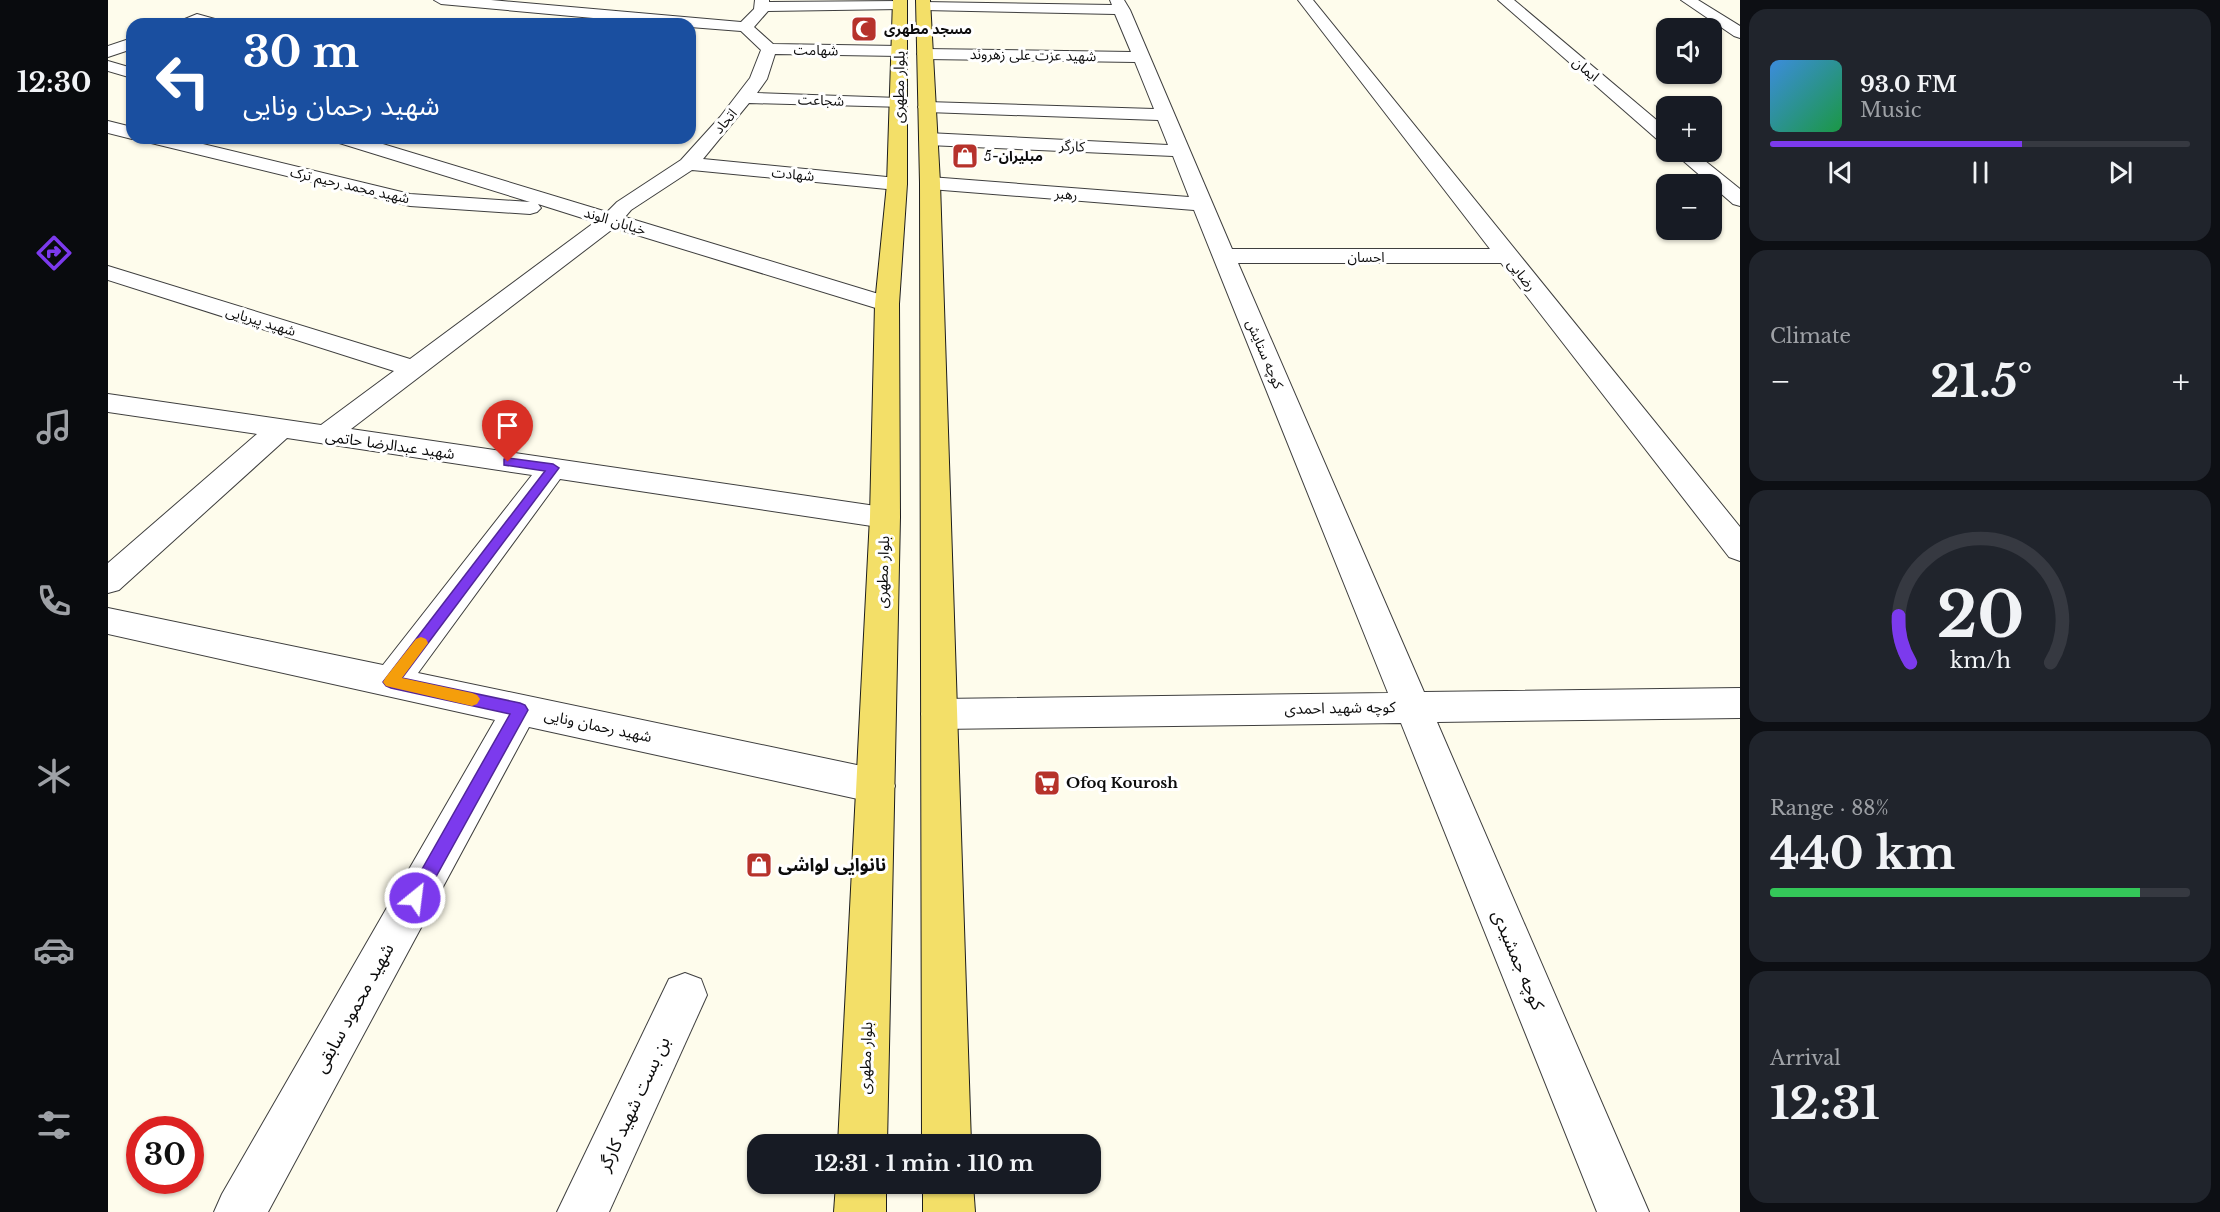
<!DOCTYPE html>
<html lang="en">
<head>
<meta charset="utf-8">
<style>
	:root { --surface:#171b24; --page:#20242c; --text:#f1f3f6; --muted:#9ea1a6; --line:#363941; --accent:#7c3aed }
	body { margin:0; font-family:"Libre Baskerville","Noto Sans Arabic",serif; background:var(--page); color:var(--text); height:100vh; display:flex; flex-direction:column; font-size:22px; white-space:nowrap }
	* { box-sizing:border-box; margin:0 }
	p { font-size:20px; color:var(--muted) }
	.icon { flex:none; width:33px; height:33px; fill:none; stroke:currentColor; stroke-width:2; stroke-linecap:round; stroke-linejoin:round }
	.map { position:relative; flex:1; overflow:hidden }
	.sheet { display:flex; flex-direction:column; gap:9px; padding:9px; background:#0d0f14; width:480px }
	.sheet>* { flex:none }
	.banner { position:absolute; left:18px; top:18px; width:570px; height:126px; border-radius:18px; box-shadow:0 2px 4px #0004; background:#1a4fa0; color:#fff; overflow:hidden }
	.fabs { position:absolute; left:1548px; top:18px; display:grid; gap:12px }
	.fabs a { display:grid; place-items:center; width:66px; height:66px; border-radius:12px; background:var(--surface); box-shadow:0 2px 4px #0004; font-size:30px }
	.speed { position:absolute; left:18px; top:1116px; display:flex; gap:12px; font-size:30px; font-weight:700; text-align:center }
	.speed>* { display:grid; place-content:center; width:78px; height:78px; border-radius:50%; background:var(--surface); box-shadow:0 2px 4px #0004; line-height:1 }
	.speed .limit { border:9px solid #d22; background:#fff; color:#111 }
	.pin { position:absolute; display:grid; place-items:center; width:51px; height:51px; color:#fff; margin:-62px -26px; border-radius:50% 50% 50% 0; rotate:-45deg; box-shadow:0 0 6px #0007 }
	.pin .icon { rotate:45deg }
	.me { position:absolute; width:66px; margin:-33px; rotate:29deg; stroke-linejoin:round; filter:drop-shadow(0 0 4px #0008) }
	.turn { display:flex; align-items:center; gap:21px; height:126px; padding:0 18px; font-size:27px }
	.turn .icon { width:78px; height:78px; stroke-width:2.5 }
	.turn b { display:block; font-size:42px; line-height:51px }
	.big { font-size:45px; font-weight:700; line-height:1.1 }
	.sheet .widget { flex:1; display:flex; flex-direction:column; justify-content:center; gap:9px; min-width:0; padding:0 21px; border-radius:18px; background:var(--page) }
	.sheet .dial { align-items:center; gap:0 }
	.dial svg { height:156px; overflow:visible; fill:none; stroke:var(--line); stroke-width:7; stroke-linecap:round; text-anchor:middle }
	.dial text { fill:var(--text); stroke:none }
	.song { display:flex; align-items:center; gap:18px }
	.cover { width:72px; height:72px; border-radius:9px; background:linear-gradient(135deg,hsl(210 70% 55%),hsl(140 70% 35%)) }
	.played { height:6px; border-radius:3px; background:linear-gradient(90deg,var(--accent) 60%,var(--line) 60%) }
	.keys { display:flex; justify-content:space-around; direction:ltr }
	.heat { display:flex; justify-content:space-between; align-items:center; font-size:33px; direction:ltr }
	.charge { height:9px; border-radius:4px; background:linear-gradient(90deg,#34c759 88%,var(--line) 0) }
	.trip { position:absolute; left:639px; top:1134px; width:354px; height:60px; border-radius:18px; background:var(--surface); box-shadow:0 2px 4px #0004; font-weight:700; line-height:60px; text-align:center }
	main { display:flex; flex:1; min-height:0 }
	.menu { display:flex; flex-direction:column; width:108px; justify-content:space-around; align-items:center; background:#090b0e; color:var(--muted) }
	.menu .icon { width:42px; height:42px }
	.menu .active { color:var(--accent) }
	.menu b { font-size:27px; color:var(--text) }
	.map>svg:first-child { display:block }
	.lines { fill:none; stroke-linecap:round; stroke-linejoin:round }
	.minor-casing { stroke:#3f3f3f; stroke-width:2 }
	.major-casing { stroke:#1d1d1d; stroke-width:2 }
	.minor { fill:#fff; fill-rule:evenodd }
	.major { fill:#f3df68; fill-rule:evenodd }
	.route { fill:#7c3aed; stroke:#51269a; stroke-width:1.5 }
	.slow { fill:#f59e0b }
	.labels { text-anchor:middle; stroke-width:6; stroke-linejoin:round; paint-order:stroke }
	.far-poi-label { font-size:14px; font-weight:bold; fill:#0c0c0c; stroke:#fff; text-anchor:start }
	.far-street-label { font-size:14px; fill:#0c0c0c; stroke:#fff }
	.street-label { font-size:15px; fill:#0c0c0c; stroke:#fff }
	.poi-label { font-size:15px; font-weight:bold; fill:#0c0c0c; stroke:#fff; text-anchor:start }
	.near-poi-label { font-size:18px; font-weight:bold; fill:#0c0c0c; stroke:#fff; text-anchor:start }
	.near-street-label { font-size:18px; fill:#0c0c0c; stroke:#fff }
</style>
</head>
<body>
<main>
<nav class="menu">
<b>12:30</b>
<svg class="icon active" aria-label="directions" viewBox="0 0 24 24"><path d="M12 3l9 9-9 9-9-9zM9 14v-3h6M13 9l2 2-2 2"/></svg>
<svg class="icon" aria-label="music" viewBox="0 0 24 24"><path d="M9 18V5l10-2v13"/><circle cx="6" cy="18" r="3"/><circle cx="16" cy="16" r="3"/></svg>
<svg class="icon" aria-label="phone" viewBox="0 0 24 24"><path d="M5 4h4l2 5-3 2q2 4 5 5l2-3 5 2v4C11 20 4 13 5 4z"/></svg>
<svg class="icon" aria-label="climate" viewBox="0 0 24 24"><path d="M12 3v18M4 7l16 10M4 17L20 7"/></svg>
<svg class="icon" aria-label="car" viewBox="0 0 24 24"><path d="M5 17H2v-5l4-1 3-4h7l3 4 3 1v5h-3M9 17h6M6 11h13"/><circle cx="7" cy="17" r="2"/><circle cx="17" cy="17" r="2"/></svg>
<svg class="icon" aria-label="filters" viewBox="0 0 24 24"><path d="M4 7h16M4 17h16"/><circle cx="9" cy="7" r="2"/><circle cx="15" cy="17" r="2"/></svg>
</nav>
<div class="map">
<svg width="1632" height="1212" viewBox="0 0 1632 1212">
	<rect width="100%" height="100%" fill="#fefcec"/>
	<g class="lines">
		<defs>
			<g id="minor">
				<polygon points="326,0 383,0 633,22 646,9 647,0 661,0 661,2 792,1 799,5 792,9 660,11 646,27 665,44 791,46 799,51 791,56 667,54 659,79 649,93 791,98 797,99 800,103 797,107 641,103 595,159 789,178 796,180 799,184 796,188 789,190 584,170 523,210 517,217 787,299 791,304 787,309 779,311 771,309 506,228 243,429 788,509 792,517 788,525 777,528 452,479 310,673 768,769 782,774 787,786 782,798 768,803 421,727 160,1212 106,1212 114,1194 387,720 0,634 0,608 275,665 424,475 179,438 11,590 0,593 0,563 149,434 0,412 0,394 213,425 286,371 0,280 0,266 302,359 487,222 430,204 433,208 429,212 422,214 302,206 39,142 37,138 70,138 302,194 422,202 228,142 226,138 255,138 499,212 509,202 573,160 612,117 642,78 653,50 633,31 582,27 582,24 551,24 333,4"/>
				<polygon points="1002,0 1016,0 1022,10 1124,249 1382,249 1190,0 1205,0 1632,527 1632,561 1621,557 1393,263 1130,263 1316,692 1632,688 1632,718 1329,722 1541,1212 1489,1212 1293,723 831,729 818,725 813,714 818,703 831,699 1280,693 1086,210 822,189 815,187 812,183 815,179 822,177 1081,197 1065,156 820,145 813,143 811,139 813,135 820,133 1060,145 1050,120 819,112 813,111 810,107 813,103 819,102 1046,109 1027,62 817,59 809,54 817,49 1023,52 1007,14 816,10 809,6 816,2 1004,5"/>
				<polygon points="1390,0 1406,0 1558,128 1558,143 1551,141"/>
				<polygon points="1573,0 1590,0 1632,26 1632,38 1626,36"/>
				<polygon points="89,14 114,21 117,24 69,24 72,21"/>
				<polygon points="24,38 24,49 0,57 0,46"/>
				<polygon points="0,61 24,68 24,78 0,71"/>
				<polygon points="0,121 24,127 24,138 27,138 24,139 0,133"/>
				<polygon points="1565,152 1586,152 1632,189 1632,206 1625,204"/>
				<polygon points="577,973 593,979 599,995 501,1212 449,1212 561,979"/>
			</g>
			<g id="major">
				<polygon points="785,0 799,0 799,184 791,304 792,517 779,1144 730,1144 762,517 767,304 779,184"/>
				<polygon points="808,0 822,0 832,183 863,1144 814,1144 812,183"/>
				<polygon points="728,1184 778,1184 778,1212 726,1212"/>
				<polygon points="815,1184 865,1184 867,1212 815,1212"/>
			</g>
		</defs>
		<use href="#minor" class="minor-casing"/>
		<use href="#major" class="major-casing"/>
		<use href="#minor" class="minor"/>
		<use href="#major" class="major"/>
	</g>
	<polygon class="route" points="400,458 445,464 451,468 294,678 412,703 417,705 420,710 313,904 307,907 301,904 298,898 301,892 402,714 283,688 278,686 275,682 437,471 396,465 396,459"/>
	<polygon class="slow" points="313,637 318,639 320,643 294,678 364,693 369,695 372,699 369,704 364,706 278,686 275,682 278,677 308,639"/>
	<defs>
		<symbol id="mosque-square" viewBox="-11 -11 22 22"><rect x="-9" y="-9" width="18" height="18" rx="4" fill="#b6322b" stroke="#fff"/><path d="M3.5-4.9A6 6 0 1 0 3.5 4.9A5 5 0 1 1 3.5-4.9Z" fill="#fff"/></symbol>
		<symbol id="shop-square" viewBox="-11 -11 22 22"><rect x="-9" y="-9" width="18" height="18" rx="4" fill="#b6322b" stroke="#fff"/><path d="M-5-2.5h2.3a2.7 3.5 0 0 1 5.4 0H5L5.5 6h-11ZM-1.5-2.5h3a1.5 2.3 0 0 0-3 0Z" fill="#fff"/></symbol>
		<symbol id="supermarket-square" viewBox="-11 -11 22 22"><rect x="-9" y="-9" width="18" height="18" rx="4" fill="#b6322b" stroke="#fff"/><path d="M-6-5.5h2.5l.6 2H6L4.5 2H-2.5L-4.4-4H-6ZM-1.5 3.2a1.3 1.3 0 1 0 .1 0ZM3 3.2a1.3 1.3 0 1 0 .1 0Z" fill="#fff"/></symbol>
	</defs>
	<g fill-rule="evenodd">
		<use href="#mosque-square" x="741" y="14" width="30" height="30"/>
		<use href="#shop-square" x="842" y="141" width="30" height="30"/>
		<use href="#supermarket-square" x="924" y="768" width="30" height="30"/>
		<use href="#shop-square" x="636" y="850" width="30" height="30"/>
	</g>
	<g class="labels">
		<g class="far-poi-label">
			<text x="776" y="34">مسجد مطهری</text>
			<text x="876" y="161">مبلیران-5</text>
		</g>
		<g class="far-street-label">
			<text transform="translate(708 50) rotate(1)" y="5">شهامت</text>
			<text transform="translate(925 55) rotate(1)" y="5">شهید عزت علی زهروند</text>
			<text transform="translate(1478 69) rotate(40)" y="5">ایمان</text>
			<text transform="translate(713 100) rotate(2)" y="5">شجاعت</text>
			<text transform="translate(617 121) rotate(-50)" y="5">اتحاد</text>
			<text transform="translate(964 146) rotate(3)" y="5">کارگر</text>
			<text transform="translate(685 174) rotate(5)" y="5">شهادت</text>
			<text transform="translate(242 185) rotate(13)" y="5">شهید محمد رحیم ترک</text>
			<text transform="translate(958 194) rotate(4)" y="5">رهبر</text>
			<text transform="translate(507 221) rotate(17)" y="5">خیابان الوند</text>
			<text x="1258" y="262">احسان</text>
			<text transform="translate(1414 275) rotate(52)" y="5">رضایی</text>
			<text transform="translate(153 321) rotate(17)" y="5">شهید پیریایی</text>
			<text transform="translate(1157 354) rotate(67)" y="5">کوچه ستایش</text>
		</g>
		<g class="street-label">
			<text transform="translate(791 87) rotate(-89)" y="5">بلوار مطهری</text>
			<text transform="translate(282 445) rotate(8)" y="5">شهید عبدالرضا حاتمی</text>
			<text transform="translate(775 572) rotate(-88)" y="5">بلوار مطهری</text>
			<text transform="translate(1232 708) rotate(-1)" y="5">کوچه شهید احمدی</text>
			<text transform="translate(490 726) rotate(12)" y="5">شهید رحمان ونایی</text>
			<text transform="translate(758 1058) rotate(-88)" y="5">بلوار مطهری</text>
		</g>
		<g class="poi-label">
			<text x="958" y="788">Ofoq Kourosh</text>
		</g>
		<g class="near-poi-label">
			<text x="670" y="871">نانوایی لواشی</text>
		</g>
		<g class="near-street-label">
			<text transform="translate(1410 960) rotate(67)" y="6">کوچه جمشیدی</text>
			<text transform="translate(246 1008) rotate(-61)" y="6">شهید محمود سابقی</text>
			<text transform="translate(526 1104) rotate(-65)" y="6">بن بست شهید کارگر</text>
		</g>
	</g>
</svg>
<div class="fabs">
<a><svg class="icon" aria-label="sound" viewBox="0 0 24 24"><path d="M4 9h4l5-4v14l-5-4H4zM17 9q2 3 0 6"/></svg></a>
<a>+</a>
<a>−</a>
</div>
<div class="speed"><div class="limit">30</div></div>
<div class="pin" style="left:400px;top:462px;background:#d93025"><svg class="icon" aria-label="arrive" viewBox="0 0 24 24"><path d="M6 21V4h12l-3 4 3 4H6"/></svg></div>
<svg class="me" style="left:307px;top:898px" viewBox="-20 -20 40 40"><circle r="17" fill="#7c3aed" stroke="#fff" stroke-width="3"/><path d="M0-11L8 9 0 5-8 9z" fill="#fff"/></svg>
<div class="trip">12:31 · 1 min · 110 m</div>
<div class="banner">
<div class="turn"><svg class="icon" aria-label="left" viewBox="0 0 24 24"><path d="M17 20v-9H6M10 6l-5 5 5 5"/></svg><div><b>30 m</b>شهید رحمان ونایی</div></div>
</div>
</div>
<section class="sheet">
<div class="widget">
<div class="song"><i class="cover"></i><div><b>93.0 FM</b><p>Music</p></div></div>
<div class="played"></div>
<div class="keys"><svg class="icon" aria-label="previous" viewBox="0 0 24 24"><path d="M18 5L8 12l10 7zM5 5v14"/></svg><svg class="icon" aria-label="pause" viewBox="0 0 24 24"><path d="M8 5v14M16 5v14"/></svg><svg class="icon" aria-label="next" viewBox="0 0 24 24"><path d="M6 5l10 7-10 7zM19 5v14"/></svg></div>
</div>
<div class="widget"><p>Climate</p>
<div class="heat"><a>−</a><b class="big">21.5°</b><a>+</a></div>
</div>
<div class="widget dial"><svg viewBox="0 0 100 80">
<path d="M14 69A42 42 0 1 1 86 69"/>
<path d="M14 69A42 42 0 0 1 8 45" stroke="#7c3aed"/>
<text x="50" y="56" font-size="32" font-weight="700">20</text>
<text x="50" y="72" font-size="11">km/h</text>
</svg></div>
<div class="widget"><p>Range · 88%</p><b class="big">440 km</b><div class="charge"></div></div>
<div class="widget"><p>Arrival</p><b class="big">12:31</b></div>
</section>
</main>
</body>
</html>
